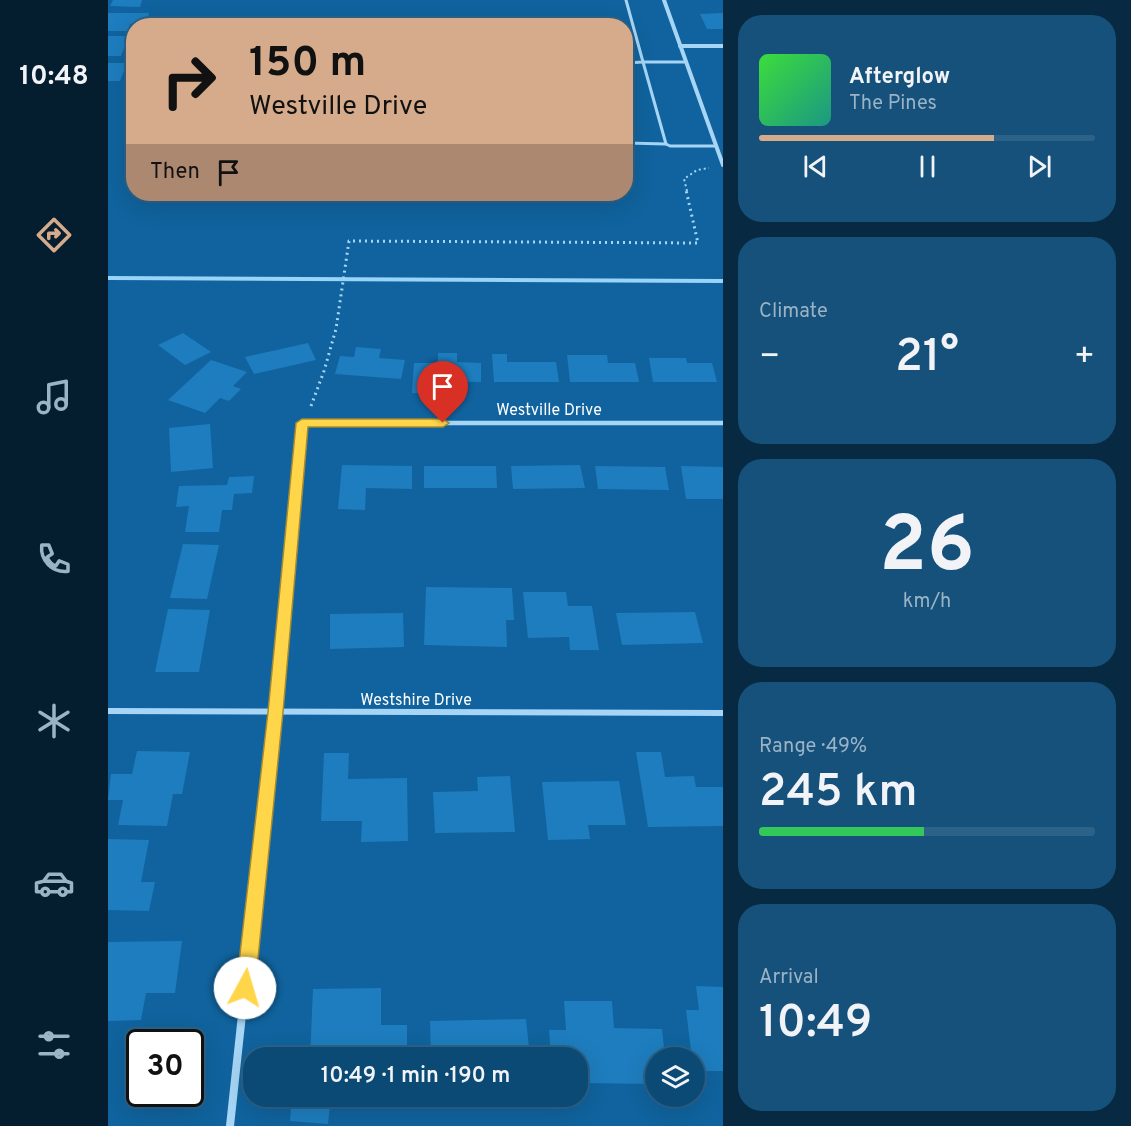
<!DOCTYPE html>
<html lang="en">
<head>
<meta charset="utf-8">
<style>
	:root { --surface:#0c4a76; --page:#15517b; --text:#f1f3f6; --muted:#9ab3c5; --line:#2c6288; --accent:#d6ab8b }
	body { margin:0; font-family:Overpass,sans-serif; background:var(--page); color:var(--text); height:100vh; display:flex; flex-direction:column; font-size:22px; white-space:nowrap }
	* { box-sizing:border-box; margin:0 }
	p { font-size:20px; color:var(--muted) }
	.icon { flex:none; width:33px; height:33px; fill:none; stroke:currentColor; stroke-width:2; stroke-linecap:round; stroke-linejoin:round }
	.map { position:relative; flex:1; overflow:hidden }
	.sheet { display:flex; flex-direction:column; gap:15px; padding:15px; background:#072941; width:408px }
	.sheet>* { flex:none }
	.guide { position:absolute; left:18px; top:18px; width:507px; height:183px; border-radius:24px; box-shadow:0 6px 24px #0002,0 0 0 2px var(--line); background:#d6ab8b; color:#111; overflow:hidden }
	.tools { position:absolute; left:537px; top:1047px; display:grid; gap:12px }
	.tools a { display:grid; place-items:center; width:60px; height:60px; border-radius:50%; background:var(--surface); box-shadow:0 6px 24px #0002,0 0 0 2px var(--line); font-size:30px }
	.speed { position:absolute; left:18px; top:1029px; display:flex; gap:12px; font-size:30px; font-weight:700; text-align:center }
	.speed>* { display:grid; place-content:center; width:78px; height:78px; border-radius:50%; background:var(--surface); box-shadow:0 6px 24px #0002,0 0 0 2px var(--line); line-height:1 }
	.speed .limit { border:3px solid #111; border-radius:9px; background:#fff; color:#111 }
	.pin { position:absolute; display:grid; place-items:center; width:51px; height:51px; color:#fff; margin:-62px -26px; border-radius:50% 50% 50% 0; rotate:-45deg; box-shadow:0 0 6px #0007 }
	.pin .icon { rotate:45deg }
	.me { position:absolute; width:66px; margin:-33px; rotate:6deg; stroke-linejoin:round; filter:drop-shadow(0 0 4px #0008) }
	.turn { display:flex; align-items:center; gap:21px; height:126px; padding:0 24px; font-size:27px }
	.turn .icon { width:78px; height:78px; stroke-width:2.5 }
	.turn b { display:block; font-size:42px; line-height:51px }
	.then { display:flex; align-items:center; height:57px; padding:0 24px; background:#0003; gap:12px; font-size:22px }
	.big { font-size:45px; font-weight:600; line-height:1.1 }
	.sheet .card { flex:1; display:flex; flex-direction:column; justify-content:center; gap:9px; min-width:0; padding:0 21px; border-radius:24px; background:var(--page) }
	.sheet .dial { align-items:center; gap:0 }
	.dial b { font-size:78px; line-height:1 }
	.song { display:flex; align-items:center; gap:18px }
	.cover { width:72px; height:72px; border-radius:9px; background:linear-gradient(135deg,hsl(120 70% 55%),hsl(170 70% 35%)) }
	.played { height:6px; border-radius:3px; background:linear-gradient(90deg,var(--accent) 70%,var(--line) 70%) }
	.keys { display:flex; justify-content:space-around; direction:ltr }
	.heat { display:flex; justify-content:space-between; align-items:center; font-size:33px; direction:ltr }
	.charge { height:9px; border-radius:4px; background:linear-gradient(90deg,#34c759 49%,var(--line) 0) }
	.trip { position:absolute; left:135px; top:1047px; width:345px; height:60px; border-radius:24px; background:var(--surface); box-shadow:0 6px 24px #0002,0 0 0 2px var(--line); font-weight:600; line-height:60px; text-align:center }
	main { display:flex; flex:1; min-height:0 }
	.menu { display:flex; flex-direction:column; width:108px; justify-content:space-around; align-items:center; background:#051e2f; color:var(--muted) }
	.menu .icon { width:42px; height:42px }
	.menu .current { color:var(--accent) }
	.menu b { font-size:27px; color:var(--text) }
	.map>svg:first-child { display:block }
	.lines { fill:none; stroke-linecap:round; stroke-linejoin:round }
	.stream { fill:#98d3f8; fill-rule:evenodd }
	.building { fill:#1e7dbe }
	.path-far1 { stroke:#a6d5f5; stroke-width:2; stroke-dasharray:2 3; stroke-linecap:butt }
	.path { stroke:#a6d5f5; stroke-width:3; stroke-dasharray:2 4; stroke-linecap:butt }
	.service { stroke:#a6d5f5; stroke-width:3 }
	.minor-far3 { stroke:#a6d5f5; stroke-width:4 }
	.minor-far2 { stroke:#a6d5f5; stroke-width:4.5 }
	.minor-far1 { stroke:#a6d5f5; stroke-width:6 }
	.minor { stroke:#a6d5f5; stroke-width:8 }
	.route { fill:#ffd54a; stroke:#a68a30; stroke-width:1.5 }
	.labels { text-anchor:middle; stroke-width:6; stroke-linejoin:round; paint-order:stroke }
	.street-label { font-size:16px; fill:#fff; stroke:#10639e }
</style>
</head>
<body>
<main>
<nav class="menu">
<b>10:48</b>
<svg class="icon current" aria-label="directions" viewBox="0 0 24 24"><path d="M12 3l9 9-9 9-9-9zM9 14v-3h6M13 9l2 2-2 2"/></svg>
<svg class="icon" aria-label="music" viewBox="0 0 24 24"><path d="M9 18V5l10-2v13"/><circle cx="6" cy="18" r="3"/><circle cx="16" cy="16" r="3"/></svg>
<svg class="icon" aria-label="phone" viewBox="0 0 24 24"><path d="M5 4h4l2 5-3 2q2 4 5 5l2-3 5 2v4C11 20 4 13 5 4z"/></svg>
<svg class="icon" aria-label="climate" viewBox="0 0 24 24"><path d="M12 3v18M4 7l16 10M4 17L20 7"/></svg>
<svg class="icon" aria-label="car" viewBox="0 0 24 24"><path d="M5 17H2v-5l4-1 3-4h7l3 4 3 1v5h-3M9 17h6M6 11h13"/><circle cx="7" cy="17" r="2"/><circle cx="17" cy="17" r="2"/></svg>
<svg class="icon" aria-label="filters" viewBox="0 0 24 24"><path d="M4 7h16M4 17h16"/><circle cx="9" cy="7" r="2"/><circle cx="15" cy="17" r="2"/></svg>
</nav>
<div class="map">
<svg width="615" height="1126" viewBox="0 0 615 1126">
	<rect width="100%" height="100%" fill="#10639e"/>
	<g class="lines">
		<polygon class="stream" points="0,276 615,279 615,283 0,280"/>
	</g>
	<g class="building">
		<polygon points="5,0 34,0 32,7 2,6"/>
		<polygon points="0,13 41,13 38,24 22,24 20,31 0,31"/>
		<polygon points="615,13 615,29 599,29 592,14"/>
		<polygon points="0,36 21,36 13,56 0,56"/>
		<polygon points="0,63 19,63 12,81 0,81"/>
		<polygon points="75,333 103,352 77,365 50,345"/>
		<polygon points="200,343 208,360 146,374 137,357"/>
		<polygon points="248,347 273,349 271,358 297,360 293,379 227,374 232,356 246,357"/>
		<polygon points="330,353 349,353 349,362 373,363 373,382 323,381 323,394 304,393 306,363 330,363"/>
		<polygon points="384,354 399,354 399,362 448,362 451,382 386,382"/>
		<polygon points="459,355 499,355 500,363 527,363 531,382 462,382"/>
		<polygon points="541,358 578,358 579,363 604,363 609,382 545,382"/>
		<polygon points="103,360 139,372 125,386 133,389 121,401 112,398 97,413 60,400"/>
		<polygon points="102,424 105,468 63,472 61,428"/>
		<polygon points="234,465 304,466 304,489 258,488 257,510 230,509"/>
		<polygon points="472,465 477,488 405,489 403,466"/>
		<polygon points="316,466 388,466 389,488 316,488"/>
		<polygon points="487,466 557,467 561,490 490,489"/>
		<polygon points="573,466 615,467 615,499 578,499"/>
		<polygon points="146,476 144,493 126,494 124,510 114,510 111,532 77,532 81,506 68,507 71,486 119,485 121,477"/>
		<polygon points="75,544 111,545 99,599 62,598"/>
		<polygon points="318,587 404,588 406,620 398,620 399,647 316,645"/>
		<polygon points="415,592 458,592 460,606 484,606 491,650 462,650 461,637 420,638"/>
		<polygon points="60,609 102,610 91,672 47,672"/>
		<polygon points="587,612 595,643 514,645 508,613"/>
		<polygon points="295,613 296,647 222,649 222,614"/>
		<polygon points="29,751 82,752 74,794 65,794 59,826 10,825 15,800 0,800 3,774 24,774"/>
		<polygon points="528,752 553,752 557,777 586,776 588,787 615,787 615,826 540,827"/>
		<polygon points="216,753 241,753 240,779 299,778 300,841 253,842 254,821 213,821"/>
		<polygon points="402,776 407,832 327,833 325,792 370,791 369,777"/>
		<polygon points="511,781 518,825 480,825 482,839 440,840 434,782"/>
		<polygon points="0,839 41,840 33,882 47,882 41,911 0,910"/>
		<polygon points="74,941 67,993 38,993 33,1020 0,1021 0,942"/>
		<polygon points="588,986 615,987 615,1071 586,1071 586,1058 584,1058 578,1010 591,1010"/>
		<polygon points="273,988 273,1025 299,1025 299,1058 202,1058 205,989"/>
		<polygon points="456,1001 504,1001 506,1028 554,1029 557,1058 548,1058 548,1084 470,1083 470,1058 443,1058 441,1030 458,1030"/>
		<polygon points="418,1019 422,1058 323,1058 322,1021"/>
		<polygon points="184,1096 223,1096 220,1124 182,1121"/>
	</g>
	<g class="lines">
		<polyline class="path-far1" points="579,191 576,179 589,170 601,168"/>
		<polyline class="path" points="203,406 216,371 228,329 241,241 590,243 578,190"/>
		<g class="service">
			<polyline points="518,0 535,62 518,63"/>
			<polyline points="578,62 535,62 558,144 562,146 607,146"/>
			<polyline points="518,143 558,144"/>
		</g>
		<g class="minor-far3">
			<polyline points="556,0 615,165"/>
			<polyline points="572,46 615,46"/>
		</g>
		<polyline class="minor-far2" points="193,433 194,423 615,423"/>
		<g class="minor-far1">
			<polyline points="0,711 615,713"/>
			<polyline points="164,739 193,431"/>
		</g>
		<polyline class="minor" points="122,1126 164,737"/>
	</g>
	<polygon class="route" points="194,419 335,419 341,423 335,427 200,427 175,712 147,988 144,994 137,997 131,994 128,988 160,712 188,423"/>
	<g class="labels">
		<g class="street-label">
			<text x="441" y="415">Westville Drive</text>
			<text x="308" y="705">Westshire Drive</text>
		</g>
	</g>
</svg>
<div class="tools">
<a><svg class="icon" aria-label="layers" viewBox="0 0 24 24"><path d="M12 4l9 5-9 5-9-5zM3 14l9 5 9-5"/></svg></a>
</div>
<div class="speed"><div class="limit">30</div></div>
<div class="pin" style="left:335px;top:423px;background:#d93025"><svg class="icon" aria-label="arrive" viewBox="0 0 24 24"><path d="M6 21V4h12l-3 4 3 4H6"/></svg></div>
<svg class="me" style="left:137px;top:988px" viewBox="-20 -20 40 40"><circle r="19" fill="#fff"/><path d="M0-13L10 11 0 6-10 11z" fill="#ffd54a"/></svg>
<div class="trip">10:49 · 1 min · 190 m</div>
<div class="guide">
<div class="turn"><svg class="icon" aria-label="right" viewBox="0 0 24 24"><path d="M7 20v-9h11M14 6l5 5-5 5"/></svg><div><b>150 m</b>Westville Drive</div></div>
<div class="then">Then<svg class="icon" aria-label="arrive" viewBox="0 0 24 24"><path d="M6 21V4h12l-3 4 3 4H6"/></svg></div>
</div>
</div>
<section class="sheet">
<div class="card">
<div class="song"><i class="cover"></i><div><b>Afterglow</b><p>The Pines</p></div></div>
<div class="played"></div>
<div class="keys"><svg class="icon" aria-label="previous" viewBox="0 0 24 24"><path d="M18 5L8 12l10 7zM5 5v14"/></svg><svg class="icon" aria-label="pause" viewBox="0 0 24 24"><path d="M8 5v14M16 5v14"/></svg><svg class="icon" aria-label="next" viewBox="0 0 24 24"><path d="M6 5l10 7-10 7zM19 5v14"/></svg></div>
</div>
<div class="card"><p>Climate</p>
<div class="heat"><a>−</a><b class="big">21°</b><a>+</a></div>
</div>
<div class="card dial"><b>26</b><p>km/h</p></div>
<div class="card"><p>Range · 49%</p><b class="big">245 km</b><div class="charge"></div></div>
<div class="card"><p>Arrival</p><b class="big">10:49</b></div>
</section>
</main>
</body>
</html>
